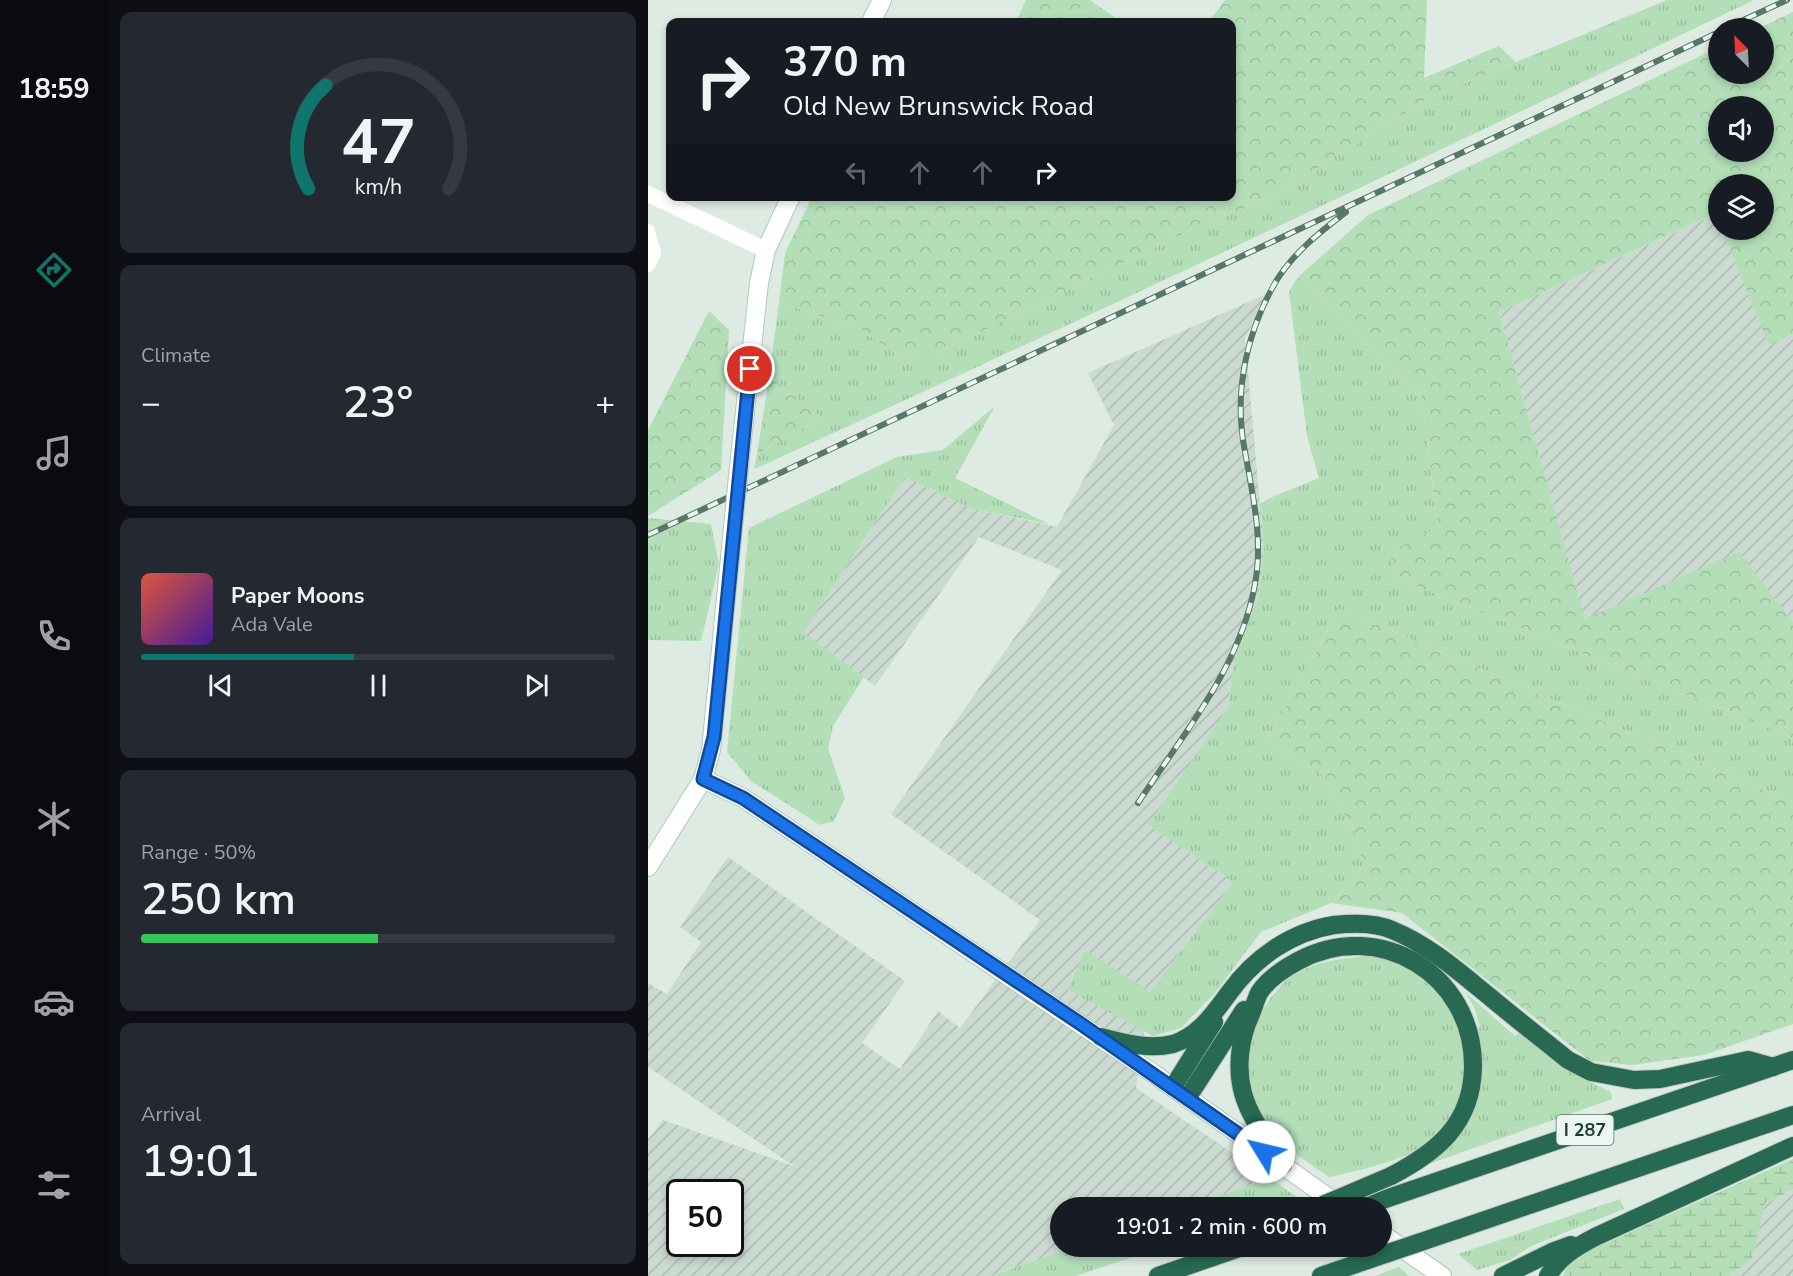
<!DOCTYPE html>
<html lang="en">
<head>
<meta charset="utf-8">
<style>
	:root { --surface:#171b24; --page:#242831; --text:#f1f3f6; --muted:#9ea1a6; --line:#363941; --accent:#0f766e }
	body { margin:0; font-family:"Nunito Sans",sans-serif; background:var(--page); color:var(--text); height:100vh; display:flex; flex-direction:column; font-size:22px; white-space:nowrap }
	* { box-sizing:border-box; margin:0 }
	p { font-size:20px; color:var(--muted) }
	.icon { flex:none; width:33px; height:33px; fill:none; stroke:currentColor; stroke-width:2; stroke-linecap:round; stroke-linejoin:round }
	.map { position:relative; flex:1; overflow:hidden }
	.details { display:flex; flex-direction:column; gap:12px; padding:12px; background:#0d0f14; width:540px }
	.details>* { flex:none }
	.top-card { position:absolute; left:18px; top:18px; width:570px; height:183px; border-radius:12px; box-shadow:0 3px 9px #0003; background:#171b24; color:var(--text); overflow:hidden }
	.needle { width:39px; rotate:336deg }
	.buttons { position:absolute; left:1060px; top:18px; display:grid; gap:12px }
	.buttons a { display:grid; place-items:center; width:66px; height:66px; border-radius:50%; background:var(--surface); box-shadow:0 3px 9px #0003; font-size:30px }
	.speed { position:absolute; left:18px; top:1179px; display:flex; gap:12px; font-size:30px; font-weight:700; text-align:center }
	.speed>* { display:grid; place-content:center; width:78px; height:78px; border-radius:50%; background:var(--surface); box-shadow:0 3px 9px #0003; line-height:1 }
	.speed .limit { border:3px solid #111; border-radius:9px; background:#fff; color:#111 }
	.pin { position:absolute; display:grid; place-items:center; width:51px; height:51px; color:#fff; margin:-26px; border:3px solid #fff; border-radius:50%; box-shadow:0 2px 6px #0007 }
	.me { position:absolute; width:66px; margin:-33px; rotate:306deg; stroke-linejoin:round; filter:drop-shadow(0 0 4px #0008) }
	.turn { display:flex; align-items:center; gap:21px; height:126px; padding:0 18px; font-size:27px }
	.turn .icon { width:78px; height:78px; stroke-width:2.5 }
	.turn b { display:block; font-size:42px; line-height:51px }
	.lanes { display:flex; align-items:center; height:57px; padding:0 18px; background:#0003; justify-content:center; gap:30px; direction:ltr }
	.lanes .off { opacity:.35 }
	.big { font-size:45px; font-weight:600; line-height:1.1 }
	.details .widget { flex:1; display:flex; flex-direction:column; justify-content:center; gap:9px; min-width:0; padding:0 21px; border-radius:12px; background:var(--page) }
	.details .dial { align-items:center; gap:0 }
	.dial svg { height:156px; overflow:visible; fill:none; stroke:var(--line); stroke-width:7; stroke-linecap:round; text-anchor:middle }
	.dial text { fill:var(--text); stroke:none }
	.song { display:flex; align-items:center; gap:18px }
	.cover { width:72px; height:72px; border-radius:9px; background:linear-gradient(135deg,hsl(10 70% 55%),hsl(260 70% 35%)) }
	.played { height:6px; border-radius:3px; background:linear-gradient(90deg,var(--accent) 45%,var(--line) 45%) }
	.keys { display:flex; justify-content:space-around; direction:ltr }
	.heat { display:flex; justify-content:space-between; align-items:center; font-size:33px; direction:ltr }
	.charge { height:9px; border-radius:4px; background:linear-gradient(90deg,#34c759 50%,var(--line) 0) }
	.trip { position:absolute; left:402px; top:1197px; width:342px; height:60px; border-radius:30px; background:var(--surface); box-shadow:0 3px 9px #0003; font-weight:600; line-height:60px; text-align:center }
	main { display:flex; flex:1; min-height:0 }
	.dock { display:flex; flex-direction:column; width:108px; justify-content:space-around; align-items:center; background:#090b0e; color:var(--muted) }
	.dock .icon { width:42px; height:42px }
	.dock .selected { color:var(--accent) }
	.dock b { font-size:27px; color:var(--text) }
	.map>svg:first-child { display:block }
	.industrial { fill:url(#industrial-furrows); fill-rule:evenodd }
	.grass { fill:url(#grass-tufts) }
	.forest { fill:url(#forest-crowns); fill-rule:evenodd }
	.wetland { fill:url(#wetland-marsh) }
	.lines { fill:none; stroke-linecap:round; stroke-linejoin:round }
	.secondary-casing { stroke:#afcbbc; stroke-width:20 }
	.motorway-casing { stroke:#c0c8c4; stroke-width:20 }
	.minor { stroke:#fff; stroke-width:14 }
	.tertiary { stroke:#fff; stroke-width:16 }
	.secondary { stroke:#fff; stroke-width:18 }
	.motorway { stroke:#276951; stroke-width:18 }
	.rail-casing { stroke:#577769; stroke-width:6 }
	.rail { stroke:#edf7f1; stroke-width:4; stroke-dasharray:11; stroke-linecap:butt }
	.secondary-bridge-casing { stroke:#afcbbc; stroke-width:20; stroke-linecap:butt }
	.motorway-bridge-casing { stroke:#c0c8c4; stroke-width:20; stroke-linecap:butt }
	.secondary-bridge { stroke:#fff; stroke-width:18 }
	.motorway-bridge { stroke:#276951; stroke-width:18 }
	.route-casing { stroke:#114b97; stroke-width:15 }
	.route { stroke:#1a73e8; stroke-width:10 }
	.labels { text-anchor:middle; stroke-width:4.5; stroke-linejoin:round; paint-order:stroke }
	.shield { fill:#edf7f1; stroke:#5b7368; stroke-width:1.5 }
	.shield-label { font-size:18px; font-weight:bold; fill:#1d3b2e }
</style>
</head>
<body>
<main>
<nav class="dock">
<b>18:59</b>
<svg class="icon selected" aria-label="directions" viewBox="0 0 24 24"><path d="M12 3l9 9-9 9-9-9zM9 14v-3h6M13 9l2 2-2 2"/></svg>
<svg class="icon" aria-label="music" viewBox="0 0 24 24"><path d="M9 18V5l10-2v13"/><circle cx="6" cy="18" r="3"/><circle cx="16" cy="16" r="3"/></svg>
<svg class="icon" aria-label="phone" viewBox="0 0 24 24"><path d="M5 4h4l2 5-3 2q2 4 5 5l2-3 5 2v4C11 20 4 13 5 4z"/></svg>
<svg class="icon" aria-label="climate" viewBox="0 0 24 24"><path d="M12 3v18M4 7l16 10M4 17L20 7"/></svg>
<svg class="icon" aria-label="car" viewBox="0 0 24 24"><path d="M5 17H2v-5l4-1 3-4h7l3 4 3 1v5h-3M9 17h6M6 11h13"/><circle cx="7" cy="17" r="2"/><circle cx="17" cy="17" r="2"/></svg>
<svg class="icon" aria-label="filters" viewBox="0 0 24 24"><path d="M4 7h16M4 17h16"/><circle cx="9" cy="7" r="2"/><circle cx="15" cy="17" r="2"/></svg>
</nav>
<section class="details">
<div class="widget dial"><svg viewBox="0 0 100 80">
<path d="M14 69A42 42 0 1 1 86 69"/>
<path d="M14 69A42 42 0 0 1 23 16" stroke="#0f766e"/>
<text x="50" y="56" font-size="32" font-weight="700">47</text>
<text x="50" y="72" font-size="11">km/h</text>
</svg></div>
<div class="widget"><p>Climate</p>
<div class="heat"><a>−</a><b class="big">23°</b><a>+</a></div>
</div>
<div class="widget">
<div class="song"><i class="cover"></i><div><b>Paper Moons</b><p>Ada Vale</p></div></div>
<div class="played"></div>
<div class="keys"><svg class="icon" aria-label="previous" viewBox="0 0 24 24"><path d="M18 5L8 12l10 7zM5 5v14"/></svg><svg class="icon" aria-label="pause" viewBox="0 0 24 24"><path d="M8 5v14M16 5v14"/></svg><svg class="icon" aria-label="next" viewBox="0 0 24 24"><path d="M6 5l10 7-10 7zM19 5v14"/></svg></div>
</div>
<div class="widget"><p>Range · 50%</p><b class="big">250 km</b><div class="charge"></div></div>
<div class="widget"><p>Arrival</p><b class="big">19:01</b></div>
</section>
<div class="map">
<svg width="1145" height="1276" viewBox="0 0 1145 1276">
	<defs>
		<pattern id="industrial-furrows" width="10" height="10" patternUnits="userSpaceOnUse" patternTransform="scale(1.5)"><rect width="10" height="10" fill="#cbdad1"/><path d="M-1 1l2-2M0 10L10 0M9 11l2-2" fill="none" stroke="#aebcb4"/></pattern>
		<pattern id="grass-tufts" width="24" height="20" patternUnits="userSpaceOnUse" patternTransform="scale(1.5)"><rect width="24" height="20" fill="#b3deb8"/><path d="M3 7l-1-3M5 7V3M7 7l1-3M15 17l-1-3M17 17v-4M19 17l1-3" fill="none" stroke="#9abf9e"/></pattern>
		<pattern id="forest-crowns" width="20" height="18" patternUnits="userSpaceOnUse" patternTransform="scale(1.5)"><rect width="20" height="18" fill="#b3deb8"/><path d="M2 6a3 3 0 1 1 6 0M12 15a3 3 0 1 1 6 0" fill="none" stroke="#9abf9e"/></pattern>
		<pattern id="wetland-marsh" width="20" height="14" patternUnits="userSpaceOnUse" patternTransform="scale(1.5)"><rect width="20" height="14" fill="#b3deb8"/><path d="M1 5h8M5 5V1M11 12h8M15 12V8" fill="none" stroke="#9abf9e"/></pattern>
	</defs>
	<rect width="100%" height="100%" fill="#ddebe2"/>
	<g class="industrial">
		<polygon points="1068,214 1071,222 1071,230 1074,230 1121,344 1145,334 1145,622 1091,553 937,620 851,312"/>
		<path d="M 623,292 L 597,338 L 616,550 L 610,598 L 586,661 L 580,707 L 501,825 L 585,882 L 502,992 L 488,1088 L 622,1178 L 539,1207 L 412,1208 L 412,1246 L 427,1247 L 343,1276 L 0,1276 L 0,1139 L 15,1120 L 146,1166 L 0,1067 L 0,983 L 19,994 L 53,942 L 32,927 L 80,857 L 257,981 L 214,1043 L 252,1069 L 290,1011 L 312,1028 L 392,920 L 243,814 L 414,570 L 331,537 L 227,686 L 154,632 L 257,477 L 322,508 L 409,527 L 466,425 L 440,373 ZM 32,1192 L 82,1192 L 82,1244 L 32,1244 Z"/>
		<polygon points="1145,1189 1145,1276 1081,1276 1104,1259 1117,1204"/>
	</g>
	<g class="grass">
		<path d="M 1019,0 L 1106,0 C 774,159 442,317 106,469 L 109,454 L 174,418 L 121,377 L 131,302 L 212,329 L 253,357 L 287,354 L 561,221 L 614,203 L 781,98 Z"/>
		<polygon points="650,277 773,394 790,528 741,553 751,579 1145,738 1145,802 692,609 618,742 674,774 709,838 715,866 683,903 613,932 566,994 533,1028 505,1036 420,990 437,950 502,992 585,882 500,825 580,707 586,661 610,598 616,550 612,504 622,498 671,478 659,436 641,291"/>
		<polygon points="347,406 307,478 401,524 322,508 257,477 155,632 216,677 185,726 180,749 197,798 186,821 172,825 103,781 79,752 101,528 249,457 295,450"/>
		<polygon points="0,518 63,524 71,564 53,641 0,640"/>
		<path d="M 720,956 C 738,958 765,967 779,979 C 831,1024 830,1109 773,1149 C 767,1153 758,1155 751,1158 C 728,1166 706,1172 681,1177 C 658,1161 631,1145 615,1121 C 590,1083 597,1029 626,994 C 631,989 636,981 642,977 C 668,961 690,959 720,956 Z"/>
		<polygon points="818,993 867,1036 871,1032 922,1072 963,1092 964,1099 778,1165 807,1139 827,1030 832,1028 827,1009"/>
		<polygon points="622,1178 650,1198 624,1207 539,1207"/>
		<polygon points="972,1199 976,1209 883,1246 862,1260 829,1270 810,1254"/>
		<polygon points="427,1247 514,1247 428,1276 343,1276"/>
		<polygon points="751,1267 761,1276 727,1276"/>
	</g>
	<g class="forest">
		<polygon points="378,0 442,0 473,22 368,22"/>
		<polygon points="577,0 779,0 776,78 851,46 868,62 781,98 614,203 561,221 287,354 253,357 212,329 131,302 137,253 164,197 584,196 584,22 561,22"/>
		<path d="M 1145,12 L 1145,334 L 1121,345 L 1074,230 L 1116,230 L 1116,184 L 1071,184 L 1071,222 L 1067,214 L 851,312 L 937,619 L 1091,552 L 1145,622 L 1145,738 L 751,579 L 741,553 L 790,527 L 773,394 L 650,277 L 720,215 L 1071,47 L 1071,74 L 1116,74 L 1116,28 L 1111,28 ZM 1116,106 L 1116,152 L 1071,152 L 1071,106 Z"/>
		<polygon points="61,311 81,330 73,470 0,516 0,430"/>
		<polygon points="121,377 174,418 109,454"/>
		<polygon points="692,609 1145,802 1145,1024 1056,1055 984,1065 942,1061 754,913 683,903 715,866 709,838 674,774 618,742"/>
	</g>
	<polygon class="wetland" points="1145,1159 1145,1189 1117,1204 1104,1259 1081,1276 915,1276 919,1266 927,1257"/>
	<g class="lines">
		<defs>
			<g id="secondary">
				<polyline points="223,22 234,0"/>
				<polyline points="90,476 111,283 118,250 143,196"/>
				<polyline points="55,779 95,798 509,1076 695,1208"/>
				<polyline points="0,867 55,779 63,750 87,507"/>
				<polyline points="734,1234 794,1276"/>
			</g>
			<g id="motorway">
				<path d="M 453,1037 C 476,1043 500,1050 525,1044 C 551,1036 566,1013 581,993 C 606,958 643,932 686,925 C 704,923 726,922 744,930 C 781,945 811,972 842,997 C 867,1018 894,1039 920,1060 L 943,1072 L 986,1080 L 1012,1079 L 1100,1060 L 1125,1067"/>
				<polyline points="525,1087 566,1022"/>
				<polyline points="540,1097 596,1010"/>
				<path d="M 635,1165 C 621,1142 602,1119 595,1093 C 588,1067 592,1038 603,1014 C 606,1007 608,999 611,993 C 619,980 637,968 650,961 C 731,917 826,975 825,1067 C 824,1124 789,1152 743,1176"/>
				<polyline points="711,1208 1145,1060"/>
				<polyline points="808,1230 1145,1115"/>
				<polyline points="510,1276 597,1246"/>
				<polyline points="673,1276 708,1264"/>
				<polyline points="855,1276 904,1252 923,1245"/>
				<path d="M 900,1276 C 911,1257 928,1247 947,1237 L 1145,1146"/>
			</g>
		</defs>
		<use href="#secondary" class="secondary-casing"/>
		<use href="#motorway" class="motorway-casing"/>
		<polyline class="minor" points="0,231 6,253 0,265"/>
		<polyline class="tertiary" points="0,194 118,250"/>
		<use href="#secondary" class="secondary"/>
		<use href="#motorway" class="motorway"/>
		<defs>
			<g id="rail">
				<polyline points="1078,28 1139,0"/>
				<polyline points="0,535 1071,32"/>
				<path d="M 490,803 C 535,734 592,668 607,584 C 616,535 603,489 595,440 C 587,386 600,330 627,283 C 644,254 672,232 698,212"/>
			</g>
		</defs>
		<use href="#rail" class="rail-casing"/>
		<use href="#rail" class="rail"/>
		<defs>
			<polyline id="secondary-bridge" points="87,507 90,476"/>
			<g id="motorway-bridge">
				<polyline points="675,1205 743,1176"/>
				<polyline points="708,1264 808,1230"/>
			</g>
		</defs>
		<use href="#secondary-bridge" class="secondary-bridge-casing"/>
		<use href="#motorway-bridge" class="motorway-bridge-casing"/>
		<use href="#secondary-bridge" class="secondary-bridge"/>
		<use href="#motorway-bridge" class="motorway-bridge"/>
	</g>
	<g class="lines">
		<defs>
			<polyline id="route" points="102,369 66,737 55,779 95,798 433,1024 616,1152"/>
		</defs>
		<use href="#route" class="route-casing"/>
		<use href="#route" class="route"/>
	</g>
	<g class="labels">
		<rect class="shield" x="908.5" y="1115" width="57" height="30" rx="4.5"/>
		<g class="shield-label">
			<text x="937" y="1136">I 287</text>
		</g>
	</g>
</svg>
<div class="buttons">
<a><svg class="needle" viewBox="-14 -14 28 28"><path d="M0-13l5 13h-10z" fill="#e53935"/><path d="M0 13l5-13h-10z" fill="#9ea1a6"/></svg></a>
<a><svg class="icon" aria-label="sound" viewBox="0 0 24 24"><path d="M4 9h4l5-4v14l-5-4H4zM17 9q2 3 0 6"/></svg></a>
<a><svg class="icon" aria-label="layers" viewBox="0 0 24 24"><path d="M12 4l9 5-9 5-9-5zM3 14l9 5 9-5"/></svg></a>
</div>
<div class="speed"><div class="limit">50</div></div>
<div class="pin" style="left:102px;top:369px;background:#d93025"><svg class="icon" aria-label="arrive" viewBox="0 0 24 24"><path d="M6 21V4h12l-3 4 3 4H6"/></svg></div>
<svg class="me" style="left:616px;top:1152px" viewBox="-20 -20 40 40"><circle r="19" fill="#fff"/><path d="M0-13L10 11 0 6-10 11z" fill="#1a73e8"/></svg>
<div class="trip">19:01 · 2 min · 600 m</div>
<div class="top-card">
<div class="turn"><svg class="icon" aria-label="right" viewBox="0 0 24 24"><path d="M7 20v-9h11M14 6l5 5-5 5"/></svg><div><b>370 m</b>Old New Brunswick Road</div></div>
<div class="lanes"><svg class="icon off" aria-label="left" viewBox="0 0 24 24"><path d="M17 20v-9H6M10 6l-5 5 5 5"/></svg><svg class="icon off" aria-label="ahead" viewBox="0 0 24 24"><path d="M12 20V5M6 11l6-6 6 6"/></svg><svg class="icon off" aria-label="ahead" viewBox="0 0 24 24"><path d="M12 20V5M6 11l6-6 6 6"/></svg><svg class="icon" aria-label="right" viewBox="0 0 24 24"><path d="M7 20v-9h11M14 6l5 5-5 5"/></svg></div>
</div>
</div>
</main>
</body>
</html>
